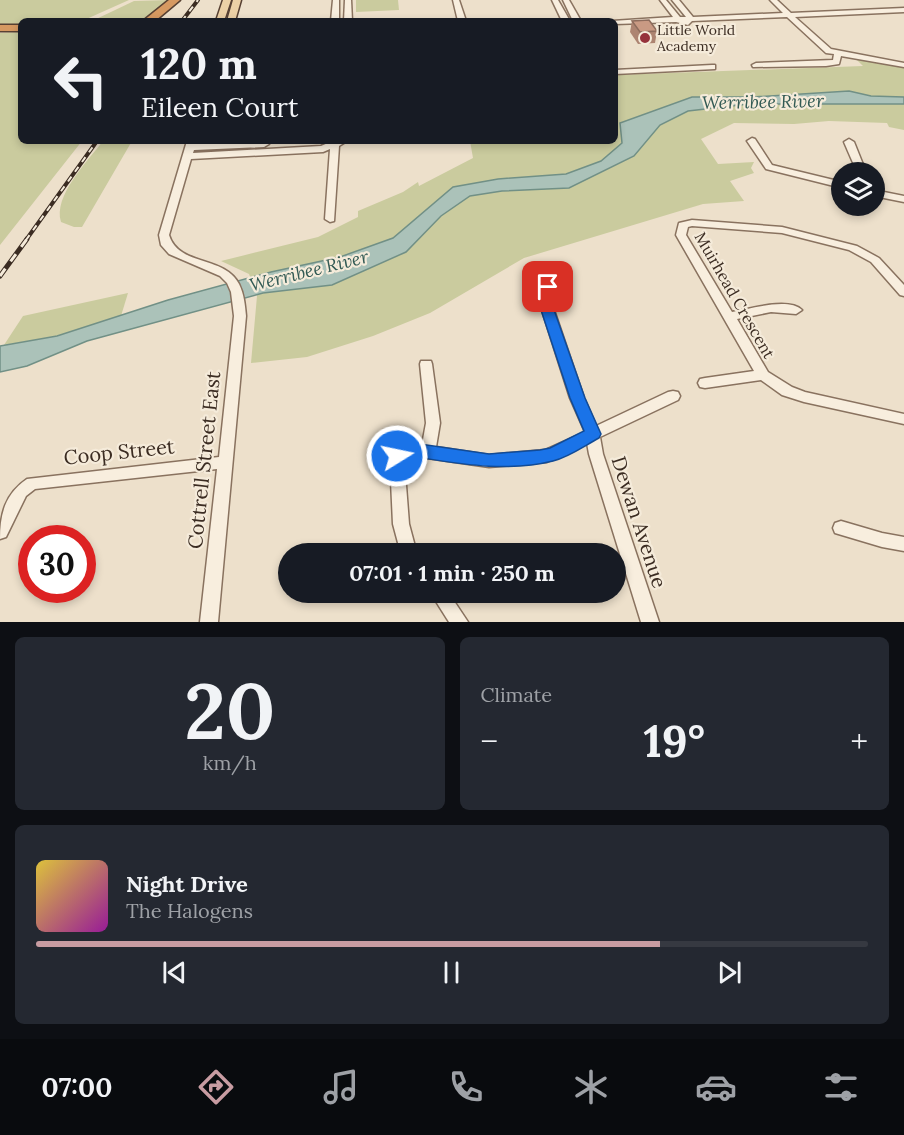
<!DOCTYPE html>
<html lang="en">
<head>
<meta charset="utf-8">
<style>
	:root { --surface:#171b24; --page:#242831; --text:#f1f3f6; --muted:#9ea1a6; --line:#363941; --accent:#c89ca2 }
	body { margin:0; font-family:Lora,serif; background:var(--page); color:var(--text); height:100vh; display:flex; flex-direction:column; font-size:22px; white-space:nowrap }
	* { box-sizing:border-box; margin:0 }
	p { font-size:20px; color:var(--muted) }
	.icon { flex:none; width:33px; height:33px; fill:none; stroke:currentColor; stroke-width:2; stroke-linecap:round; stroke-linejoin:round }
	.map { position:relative; height:622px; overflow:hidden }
	.sheet { display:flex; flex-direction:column; gap:15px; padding:15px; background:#0d0f14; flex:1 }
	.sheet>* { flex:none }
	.guide { position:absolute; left:18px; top:18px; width:600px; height:126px; border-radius:9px; box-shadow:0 3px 9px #0003; background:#171b24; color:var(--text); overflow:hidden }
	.controls { position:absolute; left:831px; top:162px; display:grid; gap:12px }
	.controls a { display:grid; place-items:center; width:54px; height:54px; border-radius:50%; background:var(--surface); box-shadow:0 3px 9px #0003; font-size:30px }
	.speed { position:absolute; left:18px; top:525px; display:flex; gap:12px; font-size:30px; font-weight:700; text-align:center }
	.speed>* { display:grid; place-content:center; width:78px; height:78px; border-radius:50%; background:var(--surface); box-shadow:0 3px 9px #0003; line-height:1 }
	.speed .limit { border:9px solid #d22; background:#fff; color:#111 }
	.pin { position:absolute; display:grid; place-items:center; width:51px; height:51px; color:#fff; margin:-26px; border-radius:12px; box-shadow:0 3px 9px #0006 }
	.me { position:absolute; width:66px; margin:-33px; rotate:80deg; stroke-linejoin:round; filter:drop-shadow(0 0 4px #0008) }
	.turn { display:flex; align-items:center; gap:21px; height:126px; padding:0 24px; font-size:27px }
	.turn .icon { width:78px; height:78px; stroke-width:2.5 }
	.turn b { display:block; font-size:42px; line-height:51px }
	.big { font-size:45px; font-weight:700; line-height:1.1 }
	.sheet .tile { flex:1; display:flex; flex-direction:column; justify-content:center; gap:9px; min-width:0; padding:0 21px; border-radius:9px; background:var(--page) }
	.sheet .dial { align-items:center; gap:0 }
	.dial b { font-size:78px; line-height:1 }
	.song { display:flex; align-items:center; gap:18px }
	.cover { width:72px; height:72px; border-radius:9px; background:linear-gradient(135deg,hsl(50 70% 55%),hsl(300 70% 35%)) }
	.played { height:6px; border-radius:3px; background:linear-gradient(90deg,var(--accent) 75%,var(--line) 75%) }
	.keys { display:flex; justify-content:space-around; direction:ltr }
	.heat { display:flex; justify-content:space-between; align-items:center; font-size:33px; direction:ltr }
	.sheet .tiles { flex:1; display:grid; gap:15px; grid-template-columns:1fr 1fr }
	.tile:last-child { grid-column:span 2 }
	.trip { position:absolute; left:278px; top:543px; width:348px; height:60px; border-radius:30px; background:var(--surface); box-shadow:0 3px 9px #0003; font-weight:700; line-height:60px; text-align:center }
	.tabs { display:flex; height:96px; justify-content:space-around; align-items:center; background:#090b0e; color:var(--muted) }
	.tabs .icon { width:42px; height:42px }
	.tabs .active { color:var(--accent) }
	.tabs b { font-size:27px; color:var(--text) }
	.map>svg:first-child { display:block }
	.green { fill:#cacb9e }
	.water { fill:#abc2b9; stroke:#719086; stroke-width:1.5 }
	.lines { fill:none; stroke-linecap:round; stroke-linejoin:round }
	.minor-casing { stroke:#89725f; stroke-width:3 }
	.major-casing { stroke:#584133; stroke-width:3 }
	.highway-casing { stroke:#584133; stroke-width:3 }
	.minor { fill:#f8eede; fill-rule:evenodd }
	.major { fill:#edd1a6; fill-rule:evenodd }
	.highway { fill:#d69961; fill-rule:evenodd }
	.rail-far1-casing { stroke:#3b2c22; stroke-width:4 }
	.rail-casing { stroke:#3b2c22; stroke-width:5 }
	.rail-far1 { stroke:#f5ebda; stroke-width:2; stroke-dasharray:6; stroke-linecap:butt }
	.rail { stroke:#f5ebda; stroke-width:3; stroke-dasharray:9; stroke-linecap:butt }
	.wall { fill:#ad8471 }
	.building { fill:#c99a83; stroke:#8d6c5c; stroke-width:1.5 }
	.route { fill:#1a73e8; stroke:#114b97; stroke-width:1.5 }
	.poi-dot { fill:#96323b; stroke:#f5ebda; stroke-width:2 }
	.labels { text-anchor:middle; stroke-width:4.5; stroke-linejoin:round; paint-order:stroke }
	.far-poi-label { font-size:14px; fill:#3b2c22; stroke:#f5ebda; text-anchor:start }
	.street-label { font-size:16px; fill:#3b2c22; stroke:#f5ebda }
	.water-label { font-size:18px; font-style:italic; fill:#325a54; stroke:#f5ebda }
	.near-street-label { font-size:20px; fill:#3b2c22; stroke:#f5ebda }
</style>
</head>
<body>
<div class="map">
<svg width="904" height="622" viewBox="0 0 904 622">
	<rect width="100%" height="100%" fill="#ede0cb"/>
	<g class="green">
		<polygon points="0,0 129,0 82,21 21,21 21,25 0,25"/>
		<polygon points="171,0 145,21 92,21 134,1"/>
		<polygon points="356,0 398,0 399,10 356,12"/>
		<polygon points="21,32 21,141 82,141 0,245 0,33"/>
		<polygon points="856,59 904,68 904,130 889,127 887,123 829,121 794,124 734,123 701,139 718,164 754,162 751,168 754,173 730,181 744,201 703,204 524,258 430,313 373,336 307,357 251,363 257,296 249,274 221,261 318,237 358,217 358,211 403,192 418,182 419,186 473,158 470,141 615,141 615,75 863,66"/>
		<path d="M 103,141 L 132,141 L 82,227 L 74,227 L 61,222 C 53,196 87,162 103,141 Z"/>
		<polygon points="128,293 121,316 57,336 4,345 23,316"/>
	</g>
	<polygon class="water" points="849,91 871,96 904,97 904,104 749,104 688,111 660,125 634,156 569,188 502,191 470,196 441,216 406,252 332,285 263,293 87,341 27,366 0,372 0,346 57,336 168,300 271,272 340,257 393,238 453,187 498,179 566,174 601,161 622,143 620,123 692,97 752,97"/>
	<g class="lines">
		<defs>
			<g id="minor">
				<polygon points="333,0 339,0 339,21 331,21"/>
				<polygon points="345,0 351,0 352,21 344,21"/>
				<polygon points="453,0 459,0 466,21 458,21"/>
				<polygon points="552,0 558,0 570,21 562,21"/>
				<polygon points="563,0 569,0 581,21 573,21"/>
				<polygon points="660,0 666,0 680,17 686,17 672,0 679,0 693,17 783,13 770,0 777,0 791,13 904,8 904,12 795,17 831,49 904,63 904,67 841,56 839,64 826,66 753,67 752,65 756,63 833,60 834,54 826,53 787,17 692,21 688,25 676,22 615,24 615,21 612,21 673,17"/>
				<polygon points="712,65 715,65 715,69 615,74 615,70"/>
				<polygon points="752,138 755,139 772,165 842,182 842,188 766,169 747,141"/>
				<polygon points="849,139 854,142 866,172 857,172 844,142"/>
				<path d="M 187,141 L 197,141 L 196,144 L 264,141 L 269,144 L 264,147 L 194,150 L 193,153 L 321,146 L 328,143 L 326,141 L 347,141 L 339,146 L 334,221 L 330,222 L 325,219 L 330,149 L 323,152 L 191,159 L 169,235 C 179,267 224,255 239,284 C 244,294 245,305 246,316 L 218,622 L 200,622 L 217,469 L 35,489 L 26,496 L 6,537 L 0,539 C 0,514 5,494 27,479 L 219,457 L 234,316 L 231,292 L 227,283 L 220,276 L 169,254 L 161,245 L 159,235 Z"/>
				<polygon points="874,190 904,196 904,202 874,196"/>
				<path d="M 692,220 L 782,227 L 857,246 L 879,258 L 904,285 L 904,296 L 900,295 L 871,262 L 849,250 L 782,233 L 692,226 L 688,227 L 686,235 L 732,312 C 749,309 789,297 802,310 L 796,314 L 771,312 L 737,319 L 768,372 L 792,387 L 805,392 L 904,414 L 904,424 L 804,402 L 782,395 L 761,380 L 705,388 L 700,387 L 698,383 L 700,379 L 705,378 L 754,371 L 676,235 L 679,223 Z"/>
				<polygon points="548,283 554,287 553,307 584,398 596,426 668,392 673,391 678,392 680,396 678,400 600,437 603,454 659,622 641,622 589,454 587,443 547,462 489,467 406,455 404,459 409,524 417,554 401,554 393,524 390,459 396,446 410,443 422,445 426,423 420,364 421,361 431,361 432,364 440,423 436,447 489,455 545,450 585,432 570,398 541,307 542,287"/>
				<polygon points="841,521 882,533 904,537 904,551 882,547 835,533 833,528 835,523"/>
				<polygon points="430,592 448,592 468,622 449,622"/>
			</g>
			<g id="major">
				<polygon points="223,0 231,0 224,21 216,21"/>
				<polygon points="233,0 241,0 235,21 227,21"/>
			</g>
			<g id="highway">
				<polygon points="169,0 180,0 155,21 143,21"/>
				<rect x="0" y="25" width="21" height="6"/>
			</g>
		</defs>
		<use href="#minor" class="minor-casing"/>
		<use href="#major" class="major-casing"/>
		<use href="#highway" class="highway-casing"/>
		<use href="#minor" class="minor"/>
		<use href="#major" class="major"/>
		<use href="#highway" class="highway"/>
		<defs>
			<g id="rail-far1">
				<polyline points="182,21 198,0"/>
				<polyline points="26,240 97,141"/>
			</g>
			<polyline id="rail" points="0,276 27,239"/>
		</defs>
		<use href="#rail-far1" class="rail-far1-casing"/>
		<use href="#rail" class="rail-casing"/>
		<use href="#rail-far1" class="rail-far1"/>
		<use href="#rail" class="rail"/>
	</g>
	<polygon class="wall" points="632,21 657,31 655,43 638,44 630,32"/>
	<polygon class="building" points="649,20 657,31 640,32 632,21"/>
	<path class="route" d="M 548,283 L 555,287 L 553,307 L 585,398 L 601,434 L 599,438 C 584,446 569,457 553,461 C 505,473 456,463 409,456 L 397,463 L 391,461 L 389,456 L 391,451 L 406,442 L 489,454 L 540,450 L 550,448 L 584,431 L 570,398 L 540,307 L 542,287 Z"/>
	<circle class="poi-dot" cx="645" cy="38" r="6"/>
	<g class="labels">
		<g class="far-poi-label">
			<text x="657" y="35">Little World<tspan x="657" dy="16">Academy</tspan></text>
		</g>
		<g class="street-label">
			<text transform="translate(735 295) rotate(60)" y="6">Muirhead Crescent</text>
		</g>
		<g class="water-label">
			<text transform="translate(763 102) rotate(-1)" y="6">Werribee River</text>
			<text transform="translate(309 271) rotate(-14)" y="6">Werribee River</text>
		</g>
		<g class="near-street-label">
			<text transform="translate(119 452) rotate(-6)" y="7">Coop Street</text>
			<text transform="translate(204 460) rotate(-84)" y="7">Cottrell Street East</text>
			<text transform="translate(639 522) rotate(72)" y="7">Dewan Avenue</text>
		</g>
	</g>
</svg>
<div class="controls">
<a><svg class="icon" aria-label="layers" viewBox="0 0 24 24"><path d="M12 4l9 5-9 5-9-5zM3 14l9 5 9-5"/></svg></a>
</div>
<div class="speed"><div class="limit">30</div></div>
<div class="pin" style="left:548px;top:287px;background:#d93025"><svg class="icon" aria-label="arrive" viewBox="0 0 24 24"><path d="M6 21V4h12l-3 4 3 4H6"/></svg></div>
<svg class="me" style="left:397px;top:456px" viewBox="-20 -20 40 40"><circle r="17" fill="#1a73e8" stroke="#fff" stroke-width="3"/><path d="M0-11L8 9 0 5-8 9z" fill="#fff"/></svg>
<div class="trip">07:01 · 1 min · 250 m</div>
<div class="guide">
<div class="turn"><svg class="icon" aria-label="left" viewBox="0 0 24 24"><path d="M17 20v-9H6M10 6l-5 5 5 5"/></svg><div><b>120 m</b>Eileen Court</div></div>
</div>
</div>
<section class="sheet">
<div class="tiles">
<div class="tile dial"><b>20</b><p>km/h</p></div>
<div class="tile"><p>Climate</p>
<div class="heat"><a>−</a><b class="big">19°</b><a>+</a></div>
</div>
<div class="tile">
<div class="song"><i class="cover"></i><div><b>Night Drive</b><p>The Halogens</p></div></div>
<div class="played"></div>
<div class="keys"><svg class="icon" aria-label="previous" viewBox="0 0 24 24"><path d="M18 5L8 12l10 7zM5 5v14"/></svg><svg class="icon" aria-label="pause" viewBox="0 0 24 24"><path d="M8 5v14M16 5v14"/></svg><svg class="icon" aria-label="next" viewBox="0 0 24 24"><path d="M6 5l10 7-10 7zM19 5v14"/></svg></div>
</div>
</div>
</section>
<nav class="tabs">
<b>07:00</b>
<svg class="icon active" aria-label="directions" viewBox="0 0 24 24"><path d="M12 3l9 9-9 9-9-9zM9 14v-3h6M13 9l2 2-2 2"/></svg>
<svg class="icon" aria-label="music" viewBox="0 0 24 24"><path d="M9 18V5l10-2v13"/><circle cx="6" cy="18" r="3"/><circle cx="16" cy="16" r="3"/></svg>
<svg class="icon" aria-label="phone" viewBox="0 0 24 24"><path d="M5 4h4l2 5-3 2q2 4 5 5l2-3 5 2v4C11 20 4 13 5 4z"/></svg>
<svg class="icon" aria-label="climate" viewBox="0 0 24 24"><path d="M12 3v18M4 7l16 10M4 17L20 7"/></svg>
<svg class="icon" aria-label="car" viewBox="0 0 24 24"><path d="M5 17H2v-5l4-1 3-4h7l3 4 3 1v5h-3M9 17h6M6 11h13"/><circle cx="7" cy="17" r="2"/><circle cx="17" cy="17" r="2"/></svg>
<svg class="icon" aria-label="filters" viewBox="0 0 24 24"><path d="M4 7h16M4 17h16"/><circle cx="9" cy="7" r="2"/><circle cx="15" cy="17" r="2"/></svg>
</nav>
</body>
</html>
